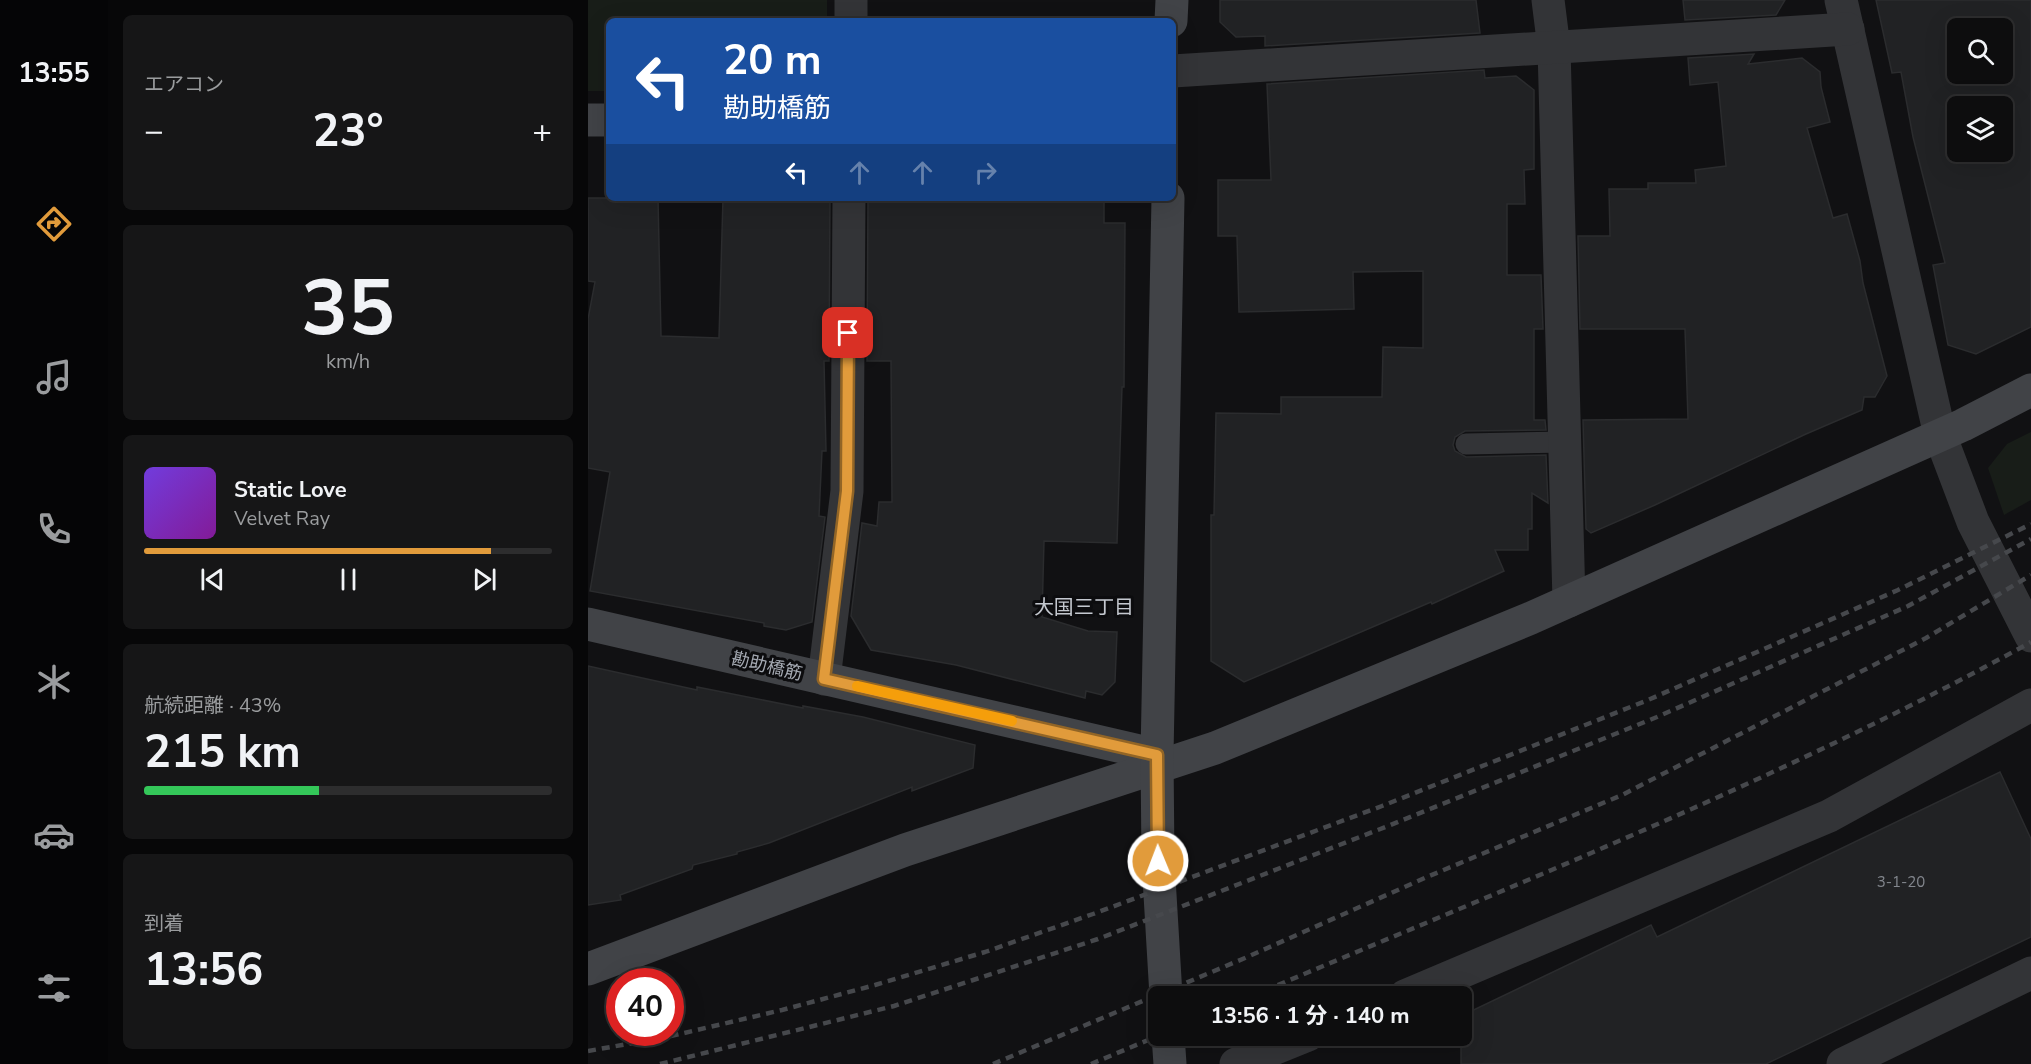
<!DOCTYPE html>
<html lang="ja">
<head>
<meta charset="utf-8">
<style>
	:root { --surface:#0d0d0e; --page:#161617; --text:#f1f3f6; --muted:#9a9c9e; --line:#2d2d2e; --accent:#e19b3b }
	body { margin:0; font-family:"Nunito Sans","Noto Sans JP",sans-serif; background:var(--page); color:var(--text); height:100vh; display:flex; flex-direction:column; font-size:22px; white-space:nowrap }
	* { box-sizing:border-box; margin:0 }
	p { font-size:20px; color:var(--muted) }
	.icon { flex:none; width:33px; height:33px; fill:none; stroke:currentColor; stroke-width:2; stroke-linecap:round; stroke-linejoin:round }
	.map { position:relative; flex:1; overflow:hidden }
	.panel { display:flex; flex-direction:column; gap:15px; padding:15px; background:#070708; width:480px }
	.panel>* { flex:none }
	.banner { position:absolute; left:18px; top:18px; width:570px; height:183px; border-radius:9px; box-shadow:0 6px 24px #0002,0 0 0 2px var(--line); background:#1a4fa0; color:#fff; overflow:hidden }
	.buttons { position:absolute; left:1359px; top:18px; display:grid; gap:12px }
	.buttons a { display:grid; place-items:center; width:66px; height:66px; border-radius:9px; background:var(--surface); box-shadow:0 6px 24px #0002,0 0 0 2px var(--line); font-size:30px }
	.speed { position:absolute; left:18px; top:968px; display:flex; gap:12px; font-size:30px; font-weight:700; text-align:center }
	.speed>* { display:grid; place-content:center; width:78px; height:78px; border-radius:50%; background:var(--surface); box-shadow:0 6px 24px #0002,0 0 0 2px var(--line); line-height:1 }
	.speed .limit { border:9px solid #d22; background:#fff; color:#111 }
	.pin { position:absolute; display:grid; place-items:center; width:51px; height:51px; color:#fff; margin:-26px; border-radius:12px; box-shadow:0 3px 9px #0006 }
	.me { position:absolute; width:66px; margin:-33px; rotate:359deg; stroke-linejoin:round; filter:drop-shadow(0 0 4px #0008) }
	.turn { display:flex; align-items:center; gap:21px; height:126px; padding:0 18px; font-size:27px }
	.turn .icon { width:78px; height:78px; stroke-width:2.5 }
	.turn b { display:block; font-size:42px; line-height:51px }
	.lanes { display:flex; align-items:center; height:57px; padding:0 18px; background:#0003; justify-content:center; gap:30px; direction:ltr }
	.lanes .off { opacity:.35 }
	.big { font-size:45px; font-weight:700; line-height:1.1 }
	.panel .tile { flex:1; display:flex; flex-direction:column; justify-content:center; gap:9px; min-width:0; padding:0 21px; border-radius:9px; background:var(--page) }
	.panel .dial { align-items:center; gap:0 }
	.dial b { font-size:78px; line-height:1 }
	.song { display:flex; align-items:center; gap:18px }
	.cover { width:72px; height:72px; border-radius:9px; background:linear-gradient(135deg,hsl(260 70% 55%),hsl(290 70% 35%)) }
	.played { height:6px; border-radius:3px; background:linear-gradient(90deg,var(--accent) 85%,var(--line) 85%) }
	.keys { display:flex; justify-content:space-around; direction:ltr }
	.heat { display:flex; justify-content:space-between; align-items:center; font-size:33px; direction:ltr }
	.charge { height:9px; border-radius:4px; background:linear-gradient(90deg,#34c759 43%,var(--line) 0) }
	.trip { position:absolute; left:560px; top:986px; width:324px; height:60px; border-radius:9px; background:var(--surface); box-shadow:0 6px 24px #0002,0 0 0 2px var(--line); font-weight:700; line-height:60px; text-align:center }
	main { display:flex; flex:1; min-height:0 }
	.menu { display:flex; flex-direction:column; width:108px; justify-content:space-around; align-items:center; background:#050506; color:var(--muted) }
	.menu .icon { width:42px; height:42px }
	.menu .active { color:var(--accent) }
	.menu b { font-size:27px; color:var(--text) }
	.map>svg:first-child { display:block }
	.green { fill:#181d18 }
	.building { fill:#212224; stroke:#2b2c2e; stroke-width:1.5; fill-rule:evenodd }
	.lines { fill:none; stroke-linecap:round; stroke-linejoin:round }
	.lane { stroke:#333437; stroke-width:21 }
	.street { stroke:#333437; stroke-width:33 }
	.secondary { stroke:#414347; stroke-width:33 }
	.rail { stroke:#46484c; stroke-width:4.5; stroke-dasharray:8 6; stroke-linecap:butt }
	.route-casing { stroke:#926526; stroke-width:15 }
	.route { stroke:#e19b3b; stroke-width:10 }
	.slow { stroke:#f59e0b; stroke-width:10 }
	.labels { text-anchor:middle; stroke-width:6; stroke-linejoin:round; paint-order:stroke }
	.number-label { font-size:15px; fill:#83878e }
	.street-label { font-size:18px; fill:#a4a9b2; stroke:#0c0c0e }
	.neighbourhood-label { font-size:20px; fill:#c4c8cf; stroke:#0c0c0e }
</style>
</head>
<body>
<main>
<nav class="menu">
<b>13:55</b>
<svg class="icon active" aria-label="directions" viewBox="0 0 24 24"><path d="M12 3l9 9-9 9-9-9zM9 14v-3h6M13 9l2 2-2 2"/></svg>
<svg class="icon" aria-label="music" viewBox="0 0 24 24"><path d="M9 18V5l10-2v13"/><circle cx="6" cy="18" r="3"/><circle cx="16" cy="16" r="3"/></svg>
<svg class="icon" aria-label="phone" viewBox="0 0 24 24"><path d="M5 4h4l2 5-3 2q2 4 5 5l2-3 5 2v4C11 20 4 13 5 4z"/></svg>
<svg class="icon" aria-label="climate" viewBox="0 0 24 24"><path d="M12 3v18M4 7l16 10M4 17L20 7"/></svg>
<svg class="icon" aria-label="car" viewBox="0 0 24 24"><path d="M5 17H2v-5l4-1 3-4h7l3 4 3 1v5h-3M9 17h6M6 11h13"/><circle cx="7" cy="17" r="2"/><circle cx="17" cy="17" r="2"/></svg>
<svg class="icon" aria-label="filters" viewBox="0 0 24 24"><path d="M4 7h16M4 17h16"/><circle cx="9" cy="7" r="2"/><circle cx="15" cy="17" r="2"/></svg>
</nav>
<section class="panel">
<div class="tile"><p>エアコン</p>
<div class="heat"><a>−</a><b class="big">23°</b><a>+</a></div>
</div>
<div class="tile dial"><b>35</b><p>km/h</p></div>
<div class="tile">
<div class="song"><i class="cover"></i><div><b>Static Love</b><p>Velvet Ray</p></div></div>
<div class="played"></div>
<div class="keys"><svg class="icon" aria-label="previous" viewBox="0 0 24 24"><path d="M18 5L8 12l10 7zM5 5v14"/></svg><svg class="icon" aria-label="pause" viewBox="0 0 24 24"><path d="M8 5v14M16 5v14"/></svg><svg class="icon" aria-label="next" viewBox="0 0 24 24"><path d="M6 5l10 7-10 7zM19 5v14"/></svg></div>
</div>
<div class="tile"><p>航続距離 · 43%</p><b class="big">215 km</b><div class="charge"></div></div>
<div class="tile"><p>到着</p><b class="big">13:56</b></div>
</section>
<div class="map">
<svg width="1443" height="1064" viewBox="0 0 1443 1064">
	<rect width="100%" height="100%" fill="#111113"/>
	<g class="green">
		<polygon points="0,0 239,0 239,21 21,21 21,91 0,91"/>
		<polygon points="1443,432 1443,500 1416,515 1400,468 1419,444"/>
	</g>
	<g class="building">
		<polygon points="632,0 888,0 892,33 677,46 677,36 648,37 632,22"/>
		<polygon points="1095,0 1197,0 1188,15 1097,20"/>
		<path d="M 1288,0 L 1443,0 L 1443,327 L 1388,354 L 1360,345 L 1345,265 L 1357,263 L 1325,137 L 1313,72 L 1304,73 ZM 1370,28 L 1414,28 L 1414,74 L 1370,74 ZM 1370,106 L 1414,106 L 1414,152 L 1370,152 Z"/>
		<polygon points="1166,54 1160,64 1214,58 1232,72 1233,87 1242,122 1219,128 1245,218 1259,214 1272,261 1275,283 1299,376 1287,397 1276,397 1274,410 1218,434 1067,505 1003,533 998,529 995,420 1100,419 1097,329 992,329 990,236 1022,236 1021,189 1060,189 1060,183 1108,183 1107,170 1138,166 1130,82 1102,85 1100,58"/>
		<polygon points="896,70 897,78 928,76 946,90 946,169 936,170 937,204 919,204 919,275 953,275 955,329 946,329 946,420 957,420 958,430 877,431 867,437 865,445 867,451 878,457 958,455 960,503 944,493 944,529 940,529 940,550 907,550 916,571 844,604 843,602 656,682 623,661 623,515 626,515 628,413 693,414 693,397 794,397 795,347 835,348 835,271 765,272 766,309 651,312 649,236 630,236 630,180 683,180 679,84"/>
		<polygon points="0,198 70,198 73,336 131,338 135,198 242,198 241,361 236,361 238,451 234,451 231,516 237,517 224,622 198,630 176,626 176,623 2,591 22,472 0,468 0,319 7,282 0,281"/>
		<polygon points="280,198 516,198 516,223 537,223 536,387 534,387 529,543 456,541 454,617 500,631 529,632 527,682 514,695 498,691 497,698 368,665 283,650 263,616 274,523 289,526 291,502 304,502 303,361 279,361"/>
		<polygon points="0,666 109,690 109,687 215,708 215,706 275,717 387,745 385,768 324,791 324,787 181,843 149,852 149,854 105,865 104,869 32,895 33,900 0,905"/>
		<polygon points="1412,772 1443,839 1443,937 1178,1064 873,1064 873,1016 1063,925 1069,937"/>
	</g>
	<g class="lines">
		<polyline class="lane" points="878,444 977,442"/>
		<g class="street">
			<polyline points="960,0 966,48 981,601"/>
			<polyline points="1253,0 1352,435 1385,522 1443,636"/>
			<polyline points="263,21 263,0"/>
			<polyline points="585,71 1260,29"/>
			<polyline points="236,679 259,491 261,198"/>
			<polyline points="817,996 1241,816 1443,705"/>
			<polyline points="648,1064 720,1035"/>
			<polyline points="1255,1064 1443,973"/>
		</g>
		<g class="secondary">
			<polyline points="583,21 584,0"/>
			<polyline points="0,120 21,120"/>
			<polyline points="0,624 569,755"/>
			<polyline points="0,969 317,850 627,748 943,618 1375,425 1443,390"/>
			<polyline points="578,996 570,861 569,755 580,198"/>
			<polyline points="580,1035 582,1064"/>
		</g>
		<g class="rail">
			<path d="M 664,996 C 926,885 1193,780 1443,642"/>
			<polyline points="0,1051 79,1037 194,1010 287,985 397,952 505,914 794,806 1060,700 1310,590 1443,524"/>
			<polyline points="72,1064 306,1006 510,939 800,826 1069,717 1320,606 1443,539"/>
			<polyline points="405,1064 657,958 839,877 1034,795 1338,638 1443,575"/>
			<polyline points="503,1064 572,1035"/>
		</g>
	</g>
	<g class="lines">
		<defs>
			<polyline id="route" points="260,333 259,491 236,679 569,755 570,861"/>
		</defs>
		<use href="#route" class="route-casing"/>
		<use href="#route" class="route"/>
		<polyline class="slow" points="269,686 424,721"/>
	</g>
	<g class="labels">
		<g class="number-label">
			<text x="1313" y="887">3-1-20</text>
		</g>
		<g class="street-label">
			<text transform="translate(179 666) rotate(13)" y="6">勘助橋筋</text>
		</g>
		<g class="neighbourhood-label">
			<text x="496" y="614">大国三丁目</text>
		</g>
	</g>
</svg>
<div class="buttons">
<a><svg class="icon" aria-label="search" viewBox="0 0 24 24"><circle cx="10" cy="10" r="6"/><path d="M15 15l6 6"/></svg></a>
<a><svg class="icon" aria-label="layers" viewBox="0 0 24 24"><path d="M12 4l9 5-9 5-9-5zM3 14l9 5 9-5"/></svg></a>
</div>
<div class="speed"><div class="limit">40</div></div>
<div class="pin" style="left:260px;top:333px;background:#d93025"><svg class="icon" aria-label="arrive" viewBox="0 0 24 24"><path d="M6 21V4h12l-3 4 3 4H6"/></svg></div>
<svg class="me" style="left:570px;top:861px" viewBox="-20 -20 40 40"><circle r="17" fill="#e19b3b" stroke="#fff" stroke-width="3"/><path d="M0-11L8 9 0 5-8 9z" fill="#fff"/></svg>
<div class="trip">13:56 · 1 分 · 140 m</div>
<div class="banner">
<div class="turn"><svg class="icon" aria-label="left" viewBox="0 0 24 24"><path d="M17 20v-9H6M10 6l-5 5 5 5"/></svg><div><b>20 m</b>勘助橋筋</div></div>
<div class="lanes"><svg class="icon" aria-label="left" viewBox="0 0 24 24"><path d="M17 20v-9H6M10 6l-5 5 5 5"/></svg><svg class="icon off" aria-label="ahead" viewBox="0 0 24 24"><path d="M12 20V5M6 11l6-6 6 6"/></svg><svg class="icon off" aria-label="ahead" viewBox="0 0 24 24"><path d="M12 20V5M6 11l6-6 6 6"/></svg><svg class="icon off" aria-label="right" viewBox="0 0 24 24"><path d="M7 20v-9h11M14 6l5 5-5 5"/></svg></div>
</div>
</div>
</main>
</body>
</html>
